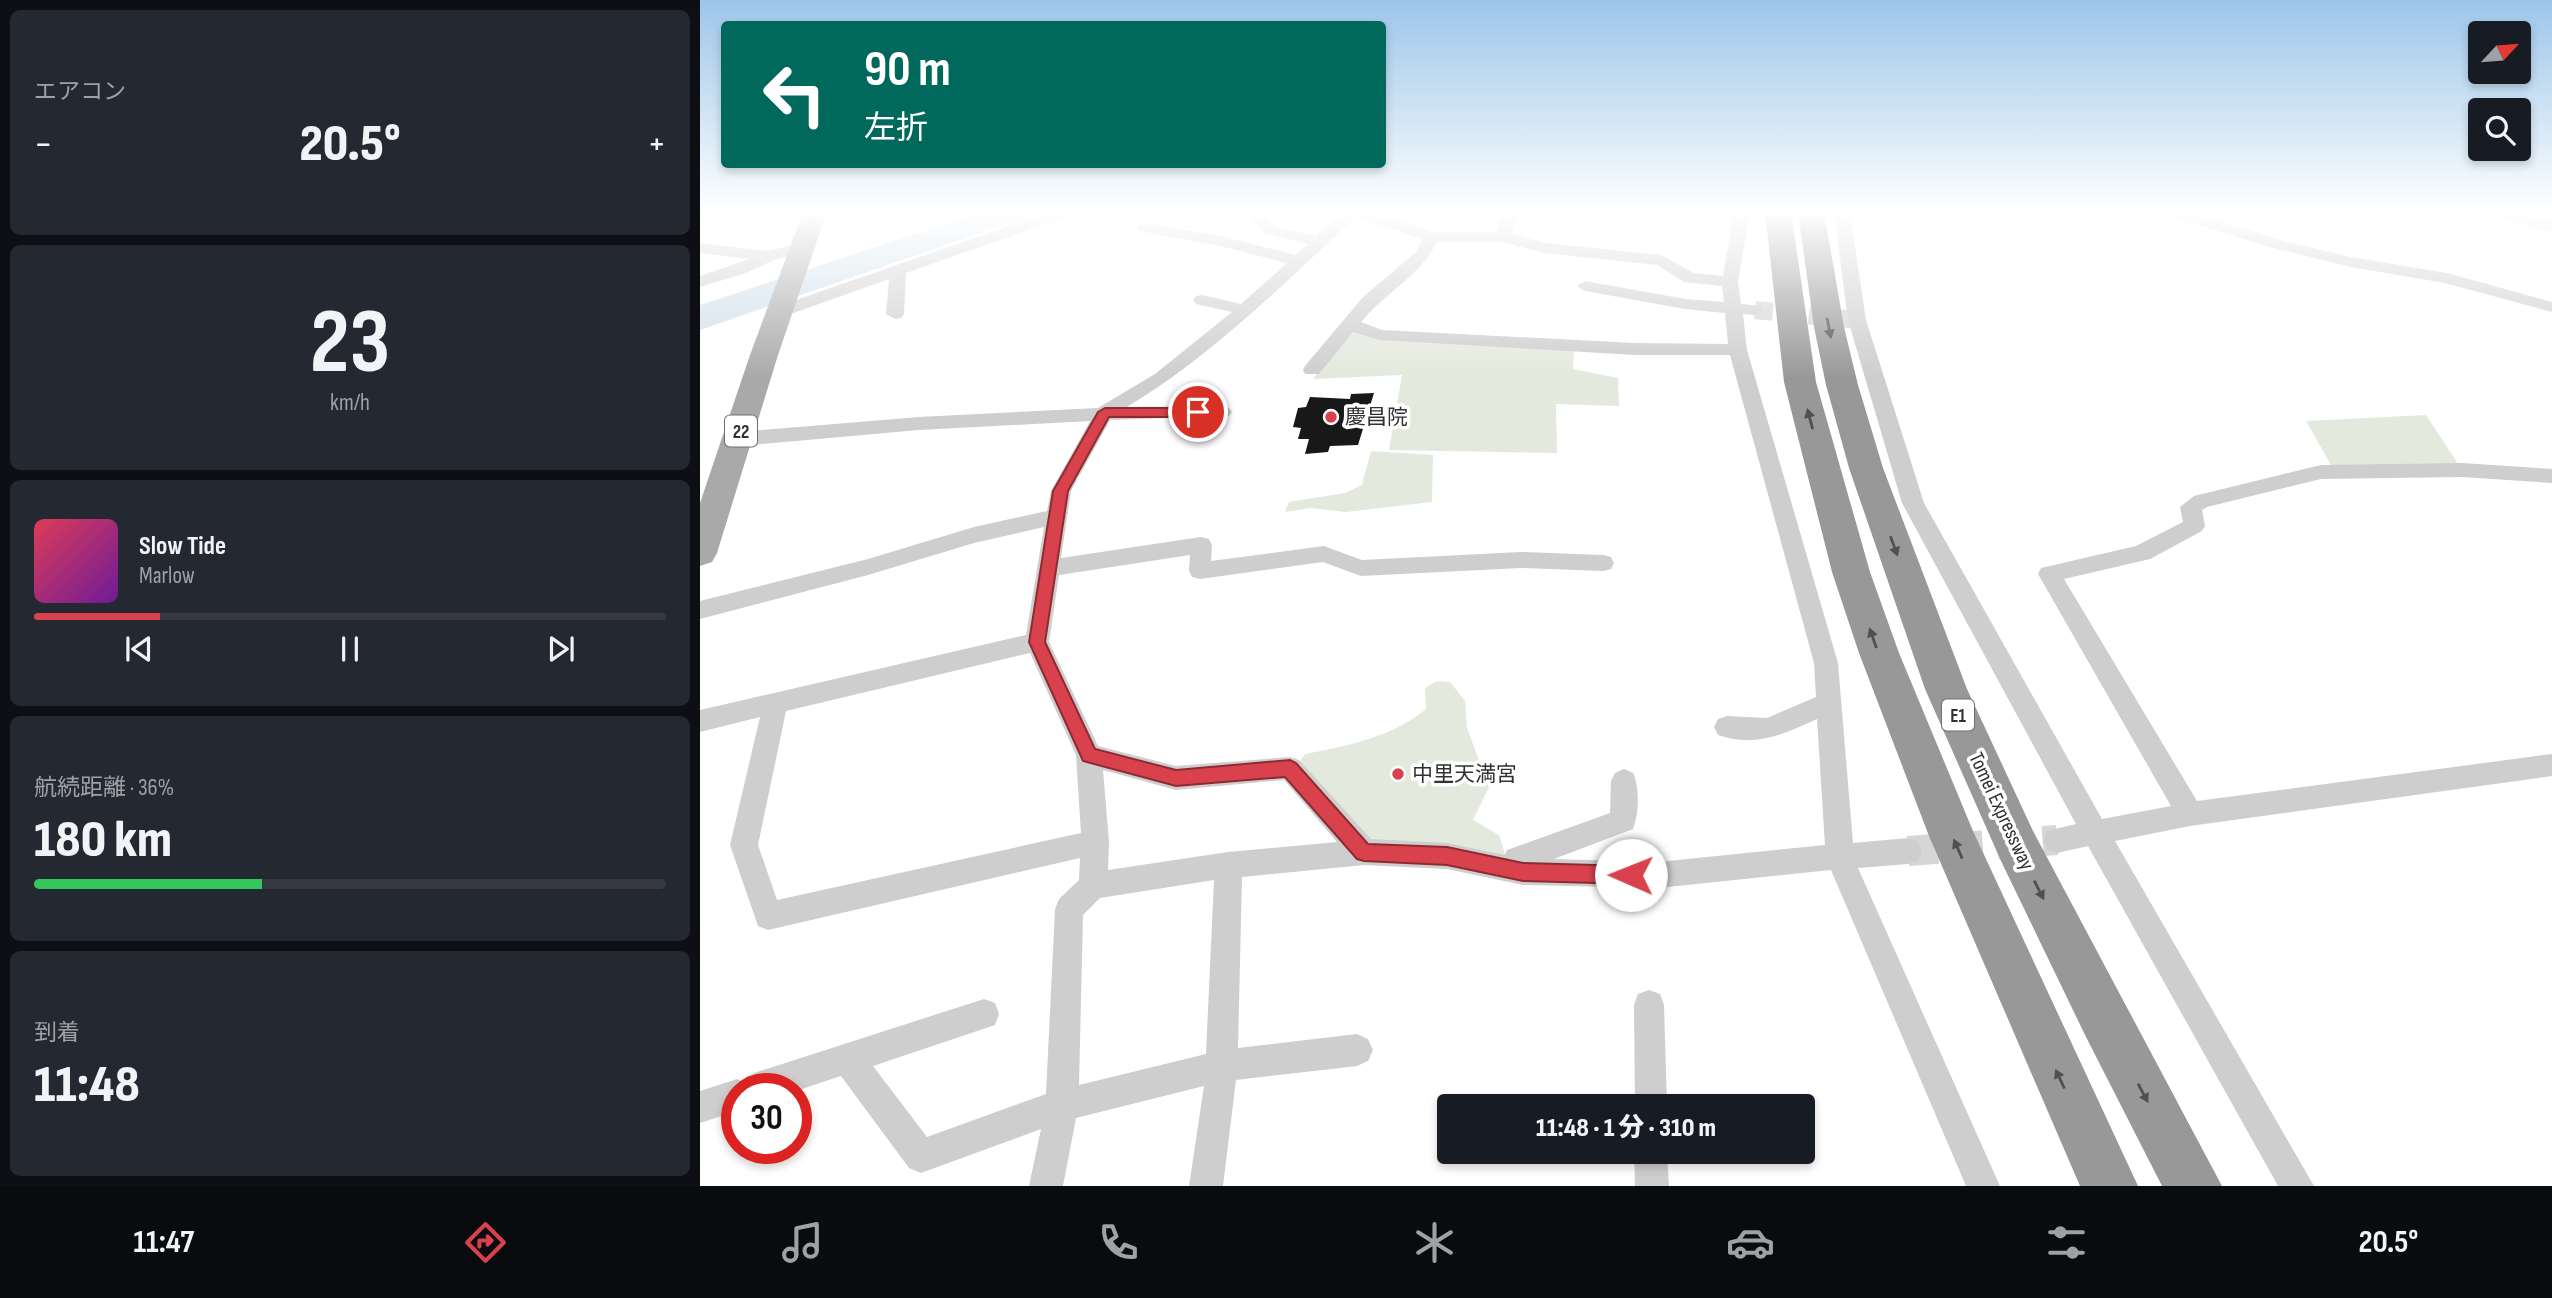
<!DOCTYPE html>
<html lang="ja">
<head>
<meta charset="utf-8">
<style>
	:root { --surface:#171b24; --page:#242831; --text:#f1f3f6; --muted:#9ea1a6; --line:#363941; --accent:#d9424c }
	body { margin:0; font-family:"Sofia Sans Condensed","Noto Sans JP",sans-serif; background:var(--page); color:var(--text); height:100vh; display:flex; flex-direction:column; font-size:26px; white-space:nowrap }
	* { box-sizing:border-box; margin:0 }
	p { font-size:23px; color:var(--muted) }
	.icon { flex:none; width:38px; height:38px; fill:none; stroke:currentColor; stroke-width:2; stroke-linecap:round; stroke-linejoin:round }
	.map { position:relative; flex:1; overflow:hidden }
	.details { display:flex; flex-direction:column; gap:10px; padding:10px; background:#0d0f14; width:700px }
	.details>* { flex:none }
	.hud { position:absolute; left:21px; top:21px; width:665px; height:147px; border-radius:7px; box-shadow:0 4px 10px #0003; background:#00695c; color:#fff; overflow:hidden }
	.needle { width:46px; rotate:64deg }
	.tools { position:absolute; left:1768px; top:21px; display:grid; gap:14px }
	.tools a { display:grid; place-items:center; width:63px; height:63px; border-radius:7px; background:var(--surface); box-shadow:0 4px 10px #0003; font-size:35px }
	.speed { position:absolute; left:21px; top:1073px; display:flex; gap:14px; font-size:35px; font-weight:700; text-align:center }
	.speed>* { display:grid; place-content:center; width:91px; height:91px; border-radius:50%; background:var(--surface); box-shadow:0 4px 10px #0003; line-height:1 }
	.speed .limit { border:10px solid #d22; background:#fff; color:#111 }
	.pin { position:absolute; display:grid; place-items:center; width:60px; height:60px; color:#fff; margin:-30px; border:4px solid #fff; border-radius:50%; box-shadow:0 2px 7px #0007 }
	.me { position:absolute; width:77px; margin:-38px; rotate:271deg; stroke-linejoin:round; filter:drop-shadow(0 0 5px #0008) }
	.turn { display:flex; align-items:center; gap:24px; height:147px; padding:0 28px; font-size:32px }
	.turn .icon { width:91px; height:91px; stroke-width:2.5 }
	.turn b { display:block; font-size:49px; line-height:60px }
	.big { font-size:52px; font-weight:800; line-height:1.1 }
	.details .card { flex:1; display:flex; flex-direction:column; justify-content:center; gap:10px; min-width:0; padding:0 24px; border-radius:10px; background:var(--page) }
	.details .dial { align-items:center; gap:0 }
	.dial b { font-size:91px; line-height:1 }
	.song { display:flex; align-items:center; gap:21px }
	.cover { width:84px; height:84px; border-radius:10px; background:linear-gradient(135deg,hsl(350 70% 55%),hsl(280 70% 35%)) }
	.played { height:7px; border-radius:4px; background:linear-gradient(90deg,var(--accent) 20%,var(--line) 20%) }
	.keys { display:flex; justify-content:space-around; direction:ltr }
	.heat { display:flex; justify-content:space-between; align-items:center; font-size:38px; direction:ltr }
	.charge { height:10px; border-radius:5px; background:linear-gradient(90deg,#34c759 36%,var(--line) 0) }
	.trip { position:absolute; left:737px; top:1094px; width:378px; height:70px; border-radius:7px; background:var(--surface); box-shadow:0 4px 10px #0003; font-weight:800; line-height:70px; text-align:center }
	.tab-bar { display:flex; height:112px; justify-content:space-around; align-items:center; background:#090b0e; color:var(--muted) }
	.tab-bar .icon { width:49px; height:49px }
	.tab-bar .on { color:var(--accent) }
	.tab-bar b { font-size:32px; color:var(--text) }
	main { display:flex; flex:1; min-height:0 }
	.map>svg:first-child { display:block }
	.green { fill:#e4e9dd }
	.water { fill:#cedfea }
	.building { fill:#181818 }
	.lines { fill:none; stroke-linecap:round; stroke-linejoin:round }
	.street-tunnel-far1 { stroke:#d6d6d6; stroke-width:18; stroke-dasharray:18 9; stroke-linecap:butt }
	.street-tunnel { stroke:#d6d6d6; stroke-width:30; stroke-dasharray:30 15; stroke-linecap:butt }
	.street { fill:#cecece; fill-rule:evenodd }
	.primary { fill:#a9a9a9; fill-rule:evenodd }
	.highway { fill:#989898; fill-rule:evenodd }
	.oneway { fill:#505050 }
	.route { fill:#d9424c; stroke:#8d2b31; stroke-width:2 }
	.poi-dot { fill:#d9424c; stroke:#fff; stroke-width:2.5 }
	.labels { text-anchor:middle; stroke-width:7; stroke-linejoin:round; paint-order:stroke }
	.shield { fill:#fff; stroke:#6f6f6f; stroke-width:2 }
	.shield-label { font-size:19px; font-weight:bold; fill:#313131 }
	.poi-label { font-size:21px; fill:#313131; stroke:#fff; text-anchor:start }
	.street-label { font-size:21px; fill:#313131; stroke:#fff }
</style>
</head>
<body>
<main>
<section class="details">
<div class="card"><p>エアコン</p>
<div class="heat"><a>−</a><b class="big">20.5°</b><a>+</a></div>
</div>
<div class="card dial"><b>23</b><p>km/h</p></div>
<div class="card">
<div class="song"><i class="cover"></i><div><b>Slow Tide</b><p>Marlow</p></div></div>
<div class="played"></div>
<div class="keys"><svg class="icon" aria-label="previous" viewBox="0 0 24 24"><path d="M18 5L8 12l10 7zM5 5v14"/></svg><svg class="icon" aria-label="pause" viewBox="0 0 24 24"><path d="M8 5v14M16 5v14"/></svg><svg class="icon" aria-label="next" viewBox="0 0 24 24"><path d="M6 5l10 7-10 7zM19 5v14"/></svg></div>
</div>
<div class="card"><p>航続距離 · 36%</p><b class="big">180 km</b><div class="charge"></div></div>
<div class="card"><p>到着</p><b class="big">11:48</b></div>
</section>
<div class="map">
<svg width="1852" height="1186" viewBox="0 0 1852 1186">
	<rect width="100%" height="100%" fill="#fff"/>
	<g class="green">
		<polygon points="652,330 874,350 873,369 918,378 919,406 856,404 857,453 689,450 702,375 613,379"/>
		<polygon points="1726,415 1762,470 1635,472 1606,421"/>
		<polygon points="671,451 733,455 732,502 646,512 611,508 585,512 589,502 645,493 662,485"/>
		<path d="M 737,681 L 750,682 L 765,701 L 767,728 L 789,787 L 773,820 L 799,835 L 806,857 L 668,846 L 593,772 L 605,754 C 647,746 692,737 726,709 L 725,688 Z"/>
	</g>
	<polygon class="water" points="282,212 341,212 0,330 0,305"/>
	<polygon class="building" points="674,393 658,445 630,446 628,452 605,454 609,439 598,439 601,428 593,427 598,408 606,407 610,397 650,399 651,394"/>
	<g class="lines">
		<polyline class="street-tunnel-far1" points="1055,310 1157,320"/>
		<polyline class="street-tunnel" points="1208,851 1357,840"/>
		<g class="street">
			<polygon points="349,212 373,212 371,215 206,273 204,314 201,318 195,319 186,314 189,279 85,316 73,316 70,312 73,308"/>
			<path d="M 545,212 L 562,212 L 576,227 L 616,236 L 643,212 L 673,212 L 732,232 L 796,232 L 802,212 L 818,212 L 812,234 L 845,243 L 961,255 L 994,273 L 1023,276 L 1034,212 L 1050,212 L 1038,282 L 1041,304 L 1061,306 L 1064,310 L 1055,315 L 1043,314 L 1047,350 L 1138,663 L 1153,843 L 1208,838 L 1218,842 L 1222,851 L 1218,860 L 1208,864 L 1158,868 L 1300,1186 L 1266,1186 L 1131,870 L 958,888 L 823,885 L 747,869 L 664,865 L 542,877 L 538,1048 L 657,1034 L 668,1039 L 673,1050 L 668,1061 L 657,1066 L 536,1080 L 523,1186 L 489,1186 L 504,1086 L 376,1118 L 363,1186 L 329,1186 L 341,1129 L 221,1173 L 209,1168 L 141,1076 L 96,1091 L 96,1088 L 37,1088 L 37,1111 L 0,1123 L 0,1091 L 37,1079 L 44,1082 L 46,1077 L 57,1072 L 284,999 L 295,1003 L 299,1014 L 295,1025 L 173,1066 L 227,1137 L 346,1094 L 355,909 L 359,899 L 379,880 L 380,858 L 68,930 L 58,926 L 30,845 L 60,717 L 0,732 L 0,710 L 326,635 L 344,527 L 274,543 L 168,575 L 0,619 L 0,601 L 168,559 L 274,527 L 347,511 L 351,491 L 390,421 L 219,430 L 38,446 L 31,444 L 28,439 L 31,434 L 38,432 L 219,417 L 398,408 L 455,374 L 532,312 L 496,304 L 493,300 L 496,296 L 502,295 L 541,304 L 587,263 L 520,246 L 439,231 L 437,228 L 439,225 L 445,223 L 521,236 L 595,255 L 608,244 L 564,233 ZM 656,217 L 722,239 L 716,252 L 663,297 L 605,366 L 603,370 L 605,374 L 619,374 L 653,332 L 680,340 L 935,355 L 1030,355 L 1114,663 L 1116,697 L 1067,718 L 1027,716 L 1018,719 L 1014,727 L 1018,735 C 1056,748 1084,734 1117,719 L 1125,845 L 958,862 L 854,859 L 933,829 C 939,814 940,788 933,773 L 924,769 L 915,773 L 911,781 L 910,813 L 807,850 L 805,855 L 747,843 L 671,839 L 599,760 L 590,757 L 476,766 L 398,746 L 349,642 L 359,575 L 490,555 L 489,571 L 492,577 L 500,579 L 623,562 L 661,576 L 821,568 L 903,571 L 911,569 L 914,563 L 911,557 L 903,555 L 821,552 L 662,560 L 624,546 L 511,561 L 512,545 L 509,539 L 501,537 L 361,558 L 371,491 L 410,420 L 529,416 L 532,412 L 529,408 L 522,406 L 427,407 C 512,356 583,284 656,217 ZM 737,242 L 803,242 L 844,253 L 957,265 L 984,282 L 1022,286 L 1024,302 L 985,299 L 885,281 L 877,286 L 885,291 L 985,309 L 1025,313 L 1028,344 L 935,343 L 682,330 L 661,322 C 683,295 722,274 737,242 ZM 330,653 L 376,755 L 381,833 L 77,900 L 58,845 L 86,711 ZM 403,770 L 476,790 L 584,780 L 637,842 L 528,852 L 408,870 L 409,842 ZM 514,880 L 506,1054 L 379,1085 L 383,915 L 400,898 Z"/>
			<polygon points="1134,212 1150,212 1166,320 1224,503 1402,819 1471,806 1338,574 1341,568 1436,546 1483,522 1480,507 1494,496 1621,465 1762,463 1852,469 1852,483 1762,477 1621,479 1507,507 1502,510 1505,526 1502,531 1450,559 1364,579 1497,801 1852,754 1852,776 1490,826 1415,841 1614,1186 1578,1186 1388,846 1357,853 1347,849 1343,840 1347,831 1376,824 1202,503 1148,320"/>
			<polygon points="1467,212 1492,212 1583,241 1651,257 1747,273 1852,302 1852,312 1745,283 1651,267 1572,248 1469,215"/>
			<polygon points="1788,212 1815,212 1852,222 1852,232 1790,215"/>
			<polygon points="0,243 68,251 102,243 110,248 108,251 74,260 46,273 0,287 0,276 49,259 0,253"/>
			<polygon points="949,990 960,994 964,1005 967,1106 935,1106 934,1005 938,994"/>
			<polygon points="934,1152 967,1152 969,1186 935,1186"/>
		</g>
		<polygon class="primary" points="103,212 127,212 78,355 17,553 12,562 0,566 0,503 50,355"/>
		<g class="highway">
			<polygon points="1065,212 1091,212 1116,382 1170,572 1199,653 1273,831 1438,1186 1380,1186 1229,836 1159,653 1132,572 1084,382"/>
			<polygon points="1098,212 1124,212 1144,327 1158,385 1183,468 1267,689 1333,831 1522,1186 1462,1186 1386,1037 1301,861 1225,689 1149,468 1126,385 1114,327"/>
		</g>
	</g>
	<defs><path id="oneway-solid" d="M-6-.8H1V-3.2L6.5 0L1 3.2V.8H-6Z" transform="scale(1.75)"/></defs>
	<g class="oneway">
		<use href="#oneway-solid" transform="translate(1129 328) rotate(79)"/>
		<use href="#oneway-solid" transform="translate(1110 419) rotate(-105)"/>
		<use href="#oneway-solid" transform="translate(1194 546) rotate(70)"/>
		<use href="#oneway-solid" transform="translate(1173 638) rotate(-109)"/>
		<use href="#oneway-solid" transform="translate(1258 849) rotate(-114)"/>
		<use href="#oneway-solid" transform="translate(1339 890) rotate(63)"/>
		<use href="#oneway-solid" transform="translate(1360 1079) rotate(-115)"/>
		<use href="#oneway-solid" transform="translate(1443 1093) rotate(62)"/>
	</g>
	<linearGradient id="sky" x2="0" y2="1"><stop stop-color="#9dc5e9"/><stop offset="0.56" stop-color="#fff"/><stop offset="1" stop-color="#fff" stop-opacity="0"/></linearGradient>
	<rect width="1852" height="378" fill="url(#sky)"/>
	<polygon class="route" points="405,408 498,408 505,412 498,417 409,417 368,491 345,642 395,749 476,770 590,760 596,763 668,844 747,847 823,863 931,866 938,868 941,875 938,881 931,884 823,881 747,865 664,861 657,859 585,777 476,786 383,761 329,642 353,491 398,412"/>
	<g class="poi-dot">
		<circle cx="631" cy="417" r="7"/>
		<circle cx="698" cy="774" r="7"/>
	</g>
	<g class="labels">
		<g class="shield">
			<rect x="25" y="415.5" width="32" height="31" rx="5"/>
			<rect x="1242" y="699.5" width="32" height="31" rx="5"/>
		</g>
		<g class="shield-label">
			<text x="41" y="438">22</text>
			<text x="1258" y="722">E1</text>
		</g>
		<g class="poi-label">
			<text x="645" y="424">慶昌院</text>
			<text x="712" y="781">中里天満宮</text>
		</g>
		<g class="street-label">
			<text transform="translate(1302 811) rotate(65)" y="7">Tomei Expressway</text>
		</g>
	</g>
</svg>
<div class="tools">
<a><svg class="needle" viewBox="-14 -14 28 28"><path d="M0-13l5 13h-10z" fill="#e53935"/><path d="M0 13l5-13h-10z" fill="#9ea1a6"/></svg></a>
<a><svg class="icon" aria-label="search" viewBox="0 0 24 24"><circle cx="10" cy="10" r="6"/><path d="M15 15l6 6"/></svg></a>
</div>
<div class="speed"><div class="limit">30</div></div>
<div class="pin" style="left:498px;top:412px;background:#d93025"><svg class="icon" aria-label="arrive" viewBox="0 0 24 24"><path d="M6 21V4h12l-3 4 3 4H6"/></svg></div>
<svg class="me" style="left:931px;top:875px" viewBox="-20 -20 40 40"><circle r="19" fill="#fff"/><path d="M0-13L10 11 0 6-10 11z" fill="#d9424c"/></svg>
<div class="trip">11:48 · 1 分 · 310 m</div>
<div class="hud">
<div class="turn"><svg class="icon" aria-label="left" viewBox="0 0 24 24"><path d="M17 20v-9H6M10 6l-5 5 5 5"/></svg><div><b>90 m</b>左折</div></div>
</div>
</div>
</main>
<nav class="tab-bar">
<b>11:47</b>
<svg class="icon on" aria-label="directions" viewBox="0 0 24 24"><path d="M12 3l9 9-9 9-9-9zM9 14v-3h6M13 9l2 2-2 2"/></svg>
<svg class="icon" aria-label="music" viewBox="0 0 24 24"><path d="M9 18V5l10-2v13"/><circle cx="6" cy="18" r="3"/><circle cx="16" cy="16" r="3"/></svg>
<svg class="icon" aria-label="phone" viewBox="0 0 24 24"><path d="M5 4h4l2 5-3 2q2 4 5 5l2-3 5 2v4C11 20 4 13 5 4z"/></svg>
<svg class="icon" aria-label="climate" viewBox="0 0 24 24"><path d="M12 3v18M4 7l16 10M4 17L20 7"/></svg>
<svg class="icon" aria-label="car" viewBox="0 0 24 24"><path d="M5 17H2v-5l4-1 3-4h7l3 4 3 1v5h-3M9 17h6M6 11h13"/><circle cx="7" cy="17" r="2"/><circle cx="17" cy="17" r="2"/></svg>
<svg class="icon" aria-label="filters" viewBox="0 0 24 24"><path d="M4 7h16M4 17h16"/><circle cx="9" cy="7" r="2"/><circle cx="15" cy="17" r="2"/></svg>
<b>20.5°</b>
</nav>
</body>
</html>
